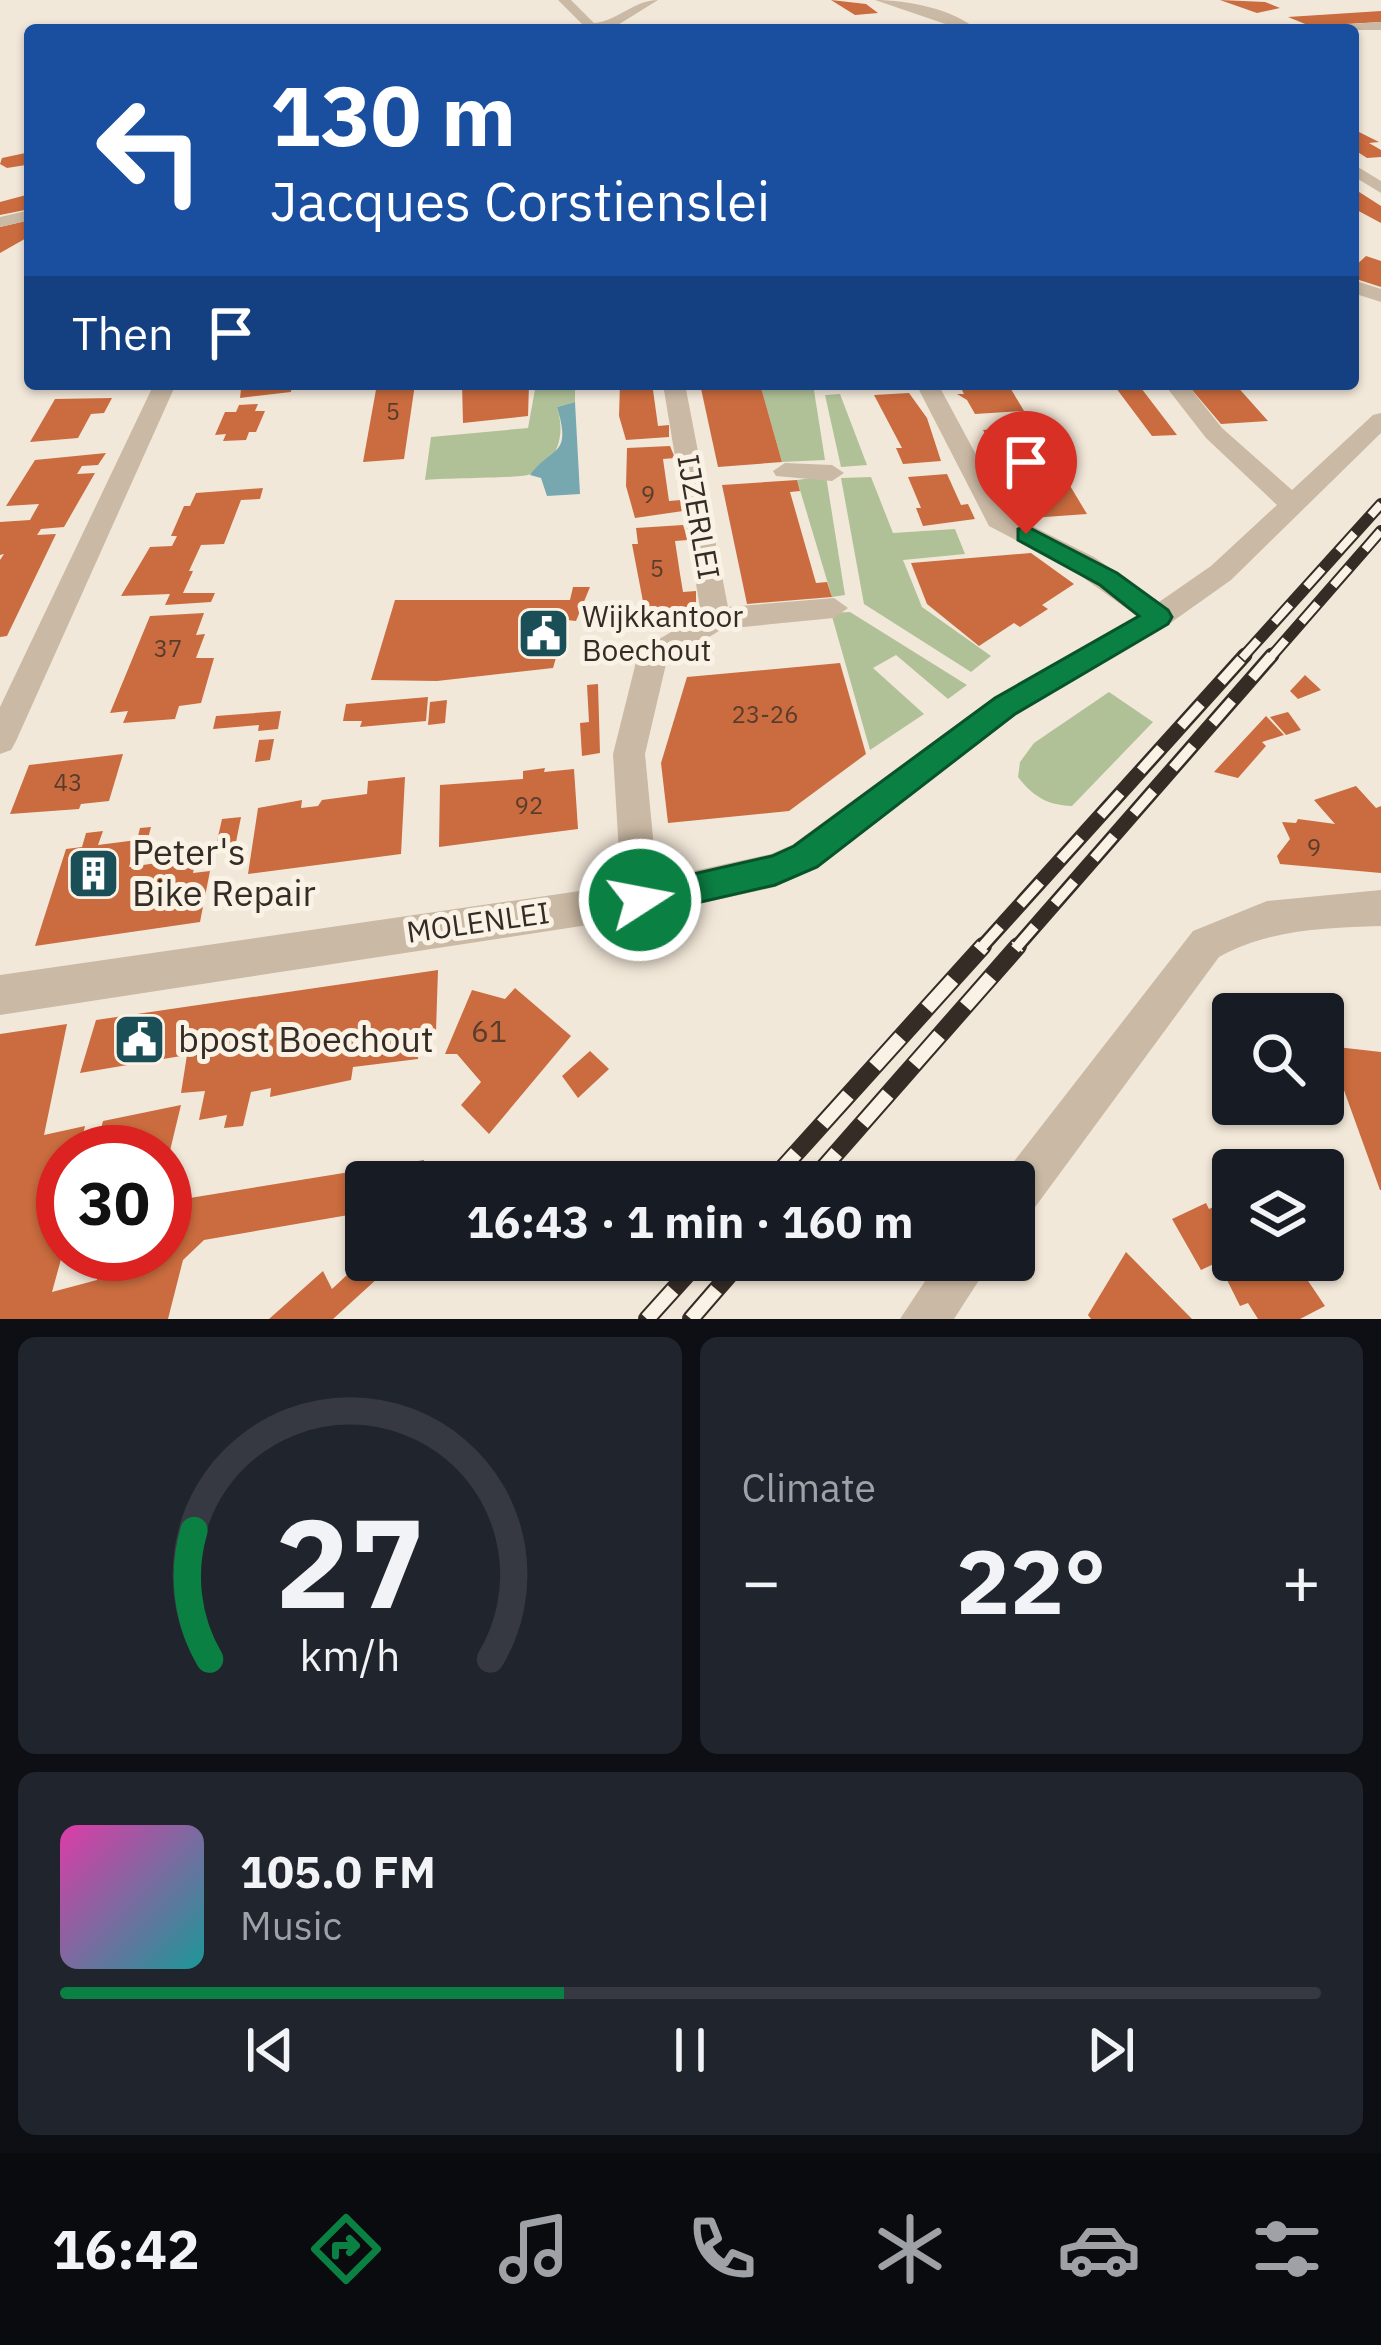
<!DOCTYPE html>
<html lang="en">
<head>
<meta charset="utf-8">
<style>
	:root { --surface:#171b24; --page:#20242c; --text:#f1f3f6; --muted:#9ea1a6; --line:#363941; --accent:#0b8043 }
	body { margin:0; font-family:"IBM Plex Sans",sans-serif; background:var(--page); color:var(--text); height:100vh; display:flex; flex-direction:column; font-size:45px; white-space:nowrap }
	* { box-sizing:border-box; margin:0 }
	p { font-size:39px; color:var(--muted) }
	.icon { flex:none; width:66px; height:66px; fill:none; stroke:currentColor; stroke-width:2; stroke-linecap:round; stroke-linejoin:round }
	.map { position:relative; height:1319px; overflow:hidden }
	.panel { display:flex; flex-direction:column; gap:18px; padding:18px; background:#0d0f14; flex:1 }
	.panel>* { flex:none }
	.top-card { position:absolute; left:24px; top:24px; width:1335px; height:366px; border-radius:12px; box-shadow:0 3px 9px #0004; background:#1a4fa0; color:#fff; overflow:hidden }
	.fabs { position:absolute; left:1212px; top:993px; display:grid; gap:24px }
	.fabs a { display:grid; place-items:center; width:132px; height:132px; border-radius:12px; background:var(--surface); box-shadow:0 3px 9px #0004; font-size:60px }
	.speed { position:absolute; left:36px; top:1125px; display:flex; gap:24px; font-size:60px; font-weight:700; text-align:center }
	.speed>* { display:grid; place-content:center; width:156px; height:156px; border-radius:50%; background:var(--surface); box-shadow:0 3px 9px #0004; line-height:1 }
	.speed .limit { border:18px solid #d22; background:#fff; color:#111 }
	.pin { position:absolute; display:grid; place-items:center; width:102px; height:102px; color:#fff; margin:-123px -51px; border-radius:50% 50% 50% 0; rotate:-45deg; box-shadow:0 0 12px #0007 }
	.pin .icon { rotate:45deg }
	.me { position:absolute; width:132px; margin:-66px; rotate:79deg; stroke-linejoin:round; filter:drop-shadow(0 0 9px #0008) }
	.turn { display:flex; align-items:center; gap:42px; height:252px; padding:0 48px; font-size:54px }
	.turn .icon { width:156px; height:156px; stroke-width:2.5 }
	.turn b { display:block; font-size:84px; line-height:102px }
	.then { display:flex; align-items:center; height:114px; padding:0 48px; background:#0003; gap:24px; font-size:45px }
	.big { font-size:90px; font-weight:700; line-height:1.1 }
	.panel .tile { flex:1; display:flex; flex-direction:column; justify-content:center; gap:18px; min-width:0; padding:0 42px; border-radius:18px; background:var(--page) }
	.panel .dial { align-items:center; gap:0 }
	.dial svg { height:312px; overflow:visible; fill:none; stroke:var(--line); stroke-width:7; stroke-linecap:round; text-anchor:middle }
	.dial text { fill:var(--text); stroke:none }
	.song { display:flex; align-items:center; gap:36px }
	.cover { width:144px; height:144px; border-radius:18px; background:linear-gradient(135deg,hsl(320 70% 55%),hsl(180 70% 35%)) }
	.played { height:12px; border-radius:6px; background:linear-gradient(90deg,var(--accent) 40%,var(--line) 40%) }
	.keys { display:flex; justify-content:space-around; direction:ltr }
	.heat { display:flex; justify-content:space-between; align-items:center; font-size:66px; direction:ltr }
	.panel .tiles { flex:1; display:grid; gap:18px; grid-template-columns:1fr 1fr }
	.tile:last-child { grid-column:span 2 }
	.trip { position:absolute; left:345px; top:1161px; width:690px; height:120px; border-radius:12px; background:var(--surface); box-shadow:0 3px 9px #0004; font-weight:700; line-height:120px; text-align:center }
	.menu { display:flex; height:192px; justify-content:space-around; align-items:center; background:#090b0e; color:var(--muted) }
	.menu .icon { width:84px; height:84px }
	.menu .selected { color:var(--accent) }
	.menu b { font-size:54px; color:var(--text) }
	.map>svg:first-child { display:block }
	.green { fill:#b0c198 }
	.water { fill:#77a8b0 }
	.building { fill:#ca6c3f }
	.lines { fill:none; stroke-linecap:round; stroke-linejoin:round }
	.minor { fill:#cab9a4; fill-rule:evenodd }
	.rail-far2-casing { stroke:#352c26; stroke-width:12 }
	.rail-far1-casing { stroke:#352c26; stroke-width:15 }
	.rail-casing { stroke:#352c26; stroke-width:18 }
	.rail-far2 { stroke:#faf2e5; stroke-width:8; stroke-dasharray:24; stroke-linecap:butt }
	.rail-far1 { stroke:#faf2e5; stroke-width:10; stroke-dasharray:30; stroke-linecap:butt }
	.rail { stroke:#faf2e5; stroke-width:14; stroke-dasharray:39; stroke-linecap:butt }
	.route { fill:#0b8043; stroke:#07532c; stroke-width:3 }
	.labels { text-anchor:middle; stroke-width:10; stroke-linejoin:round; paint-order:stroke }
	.number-label { font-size:24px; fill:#5a3c2c }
	.street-label { font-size:30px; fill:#352c26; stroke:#faf2e5 }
	.poi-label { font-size:30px; fill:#352c26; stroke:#faf2e5; text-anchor:start }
	.near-number-label { font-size:30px; fill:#5a3c2c }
	.near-poi-label { font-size:36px; fill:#352c26; stroke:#faf2e5; text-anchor:start }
</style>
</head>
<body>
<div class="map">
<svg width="1381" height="1319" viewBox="0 0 1381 1319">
	<rect width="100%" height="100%" fill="#f2e8d9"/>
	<g class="green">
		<path d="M 536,384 L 582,384 L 575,385 L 575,402 L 557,407 C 566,436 558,463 528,475 C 519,478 441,478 425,480 L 431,437 L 528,428 Z"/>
		<polygon points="760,384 813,384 825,460 782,462"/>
		<polygon points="840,394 867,465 841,467 825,395"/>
		<polygon points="826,476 845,595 832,597 797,480"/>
		<polygon points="871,477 893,533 955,529 965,554 903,560 922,607 991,656 971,672 864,604 841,478"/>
		<polygon points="850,612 967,685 948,699 896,655 873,668 924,714 870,750 831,613"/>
		<path d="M 1109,692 L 1153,722 L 1072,806 C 1046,805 1033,796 1018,777 L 1020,762 L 1034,743 Z"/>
	</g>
	<path class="water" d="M 575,402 L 580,494 L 547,496 L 541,478 L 530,475 C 553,445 572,457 557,407 Z"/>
	<g class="building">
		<polygon points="831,0 866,4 878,13 855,15"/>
		<polygon points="1220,0 1265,2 1280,8 1257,13"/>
		<polygon points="1381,11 1381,22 1310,26 1288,17"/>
		<polygon points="1353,129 1379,142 1369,143 1381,150 1381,157 1367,158 1353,149"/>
		<polygon points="30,152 30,174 26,165 7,168 0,164 2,158"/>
		<polygon points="1353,188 1381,206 1381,223 1353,208"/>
		<polygon points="30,194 30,209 0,215 0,202"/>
		<polygon points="30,220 30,236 0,253 0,227"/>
		<polygon points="1366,256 1381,261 1381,287 1353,278 1353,268"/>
		<polygon points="292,384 291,392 240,398 241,389"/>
		<polygon points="377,384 415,384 404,459 363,462"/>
		<polygon points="462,384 529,384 528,416 463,423"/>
		<polygon points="620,384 663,384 663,389 653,390 658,426 669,425 669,437 626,440 619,416"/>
		<polygon points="700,384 760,384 782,462 718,467"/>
		<polygon points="959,384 1008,384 1024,411 975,414 967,400 957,394 964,394"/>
		<polygon points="1113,384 1138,384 1177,435 1152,436"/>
		<polygon points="1187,384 1235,384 1268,421 1221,424"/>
		<polygon points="909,393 927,418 941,461 903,464 896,448 902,448 874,395"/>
		<polygon points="112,398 104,413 91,414 78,438 30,442 55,399"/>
		<polygon points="258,404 255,411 265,411 256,432 249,432 246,440 223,441 226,434 215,435 225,412 236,412 239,405"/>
		<polygon points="1034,426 1087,514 1031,518 1021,499 1011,496 1003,481 1011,481 996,452 985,449 991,445 983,430"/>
		<polygon points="670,446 675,458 663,459 669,501 681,500 683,511 635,518 626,486 627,448"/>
		<polygon points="106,453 98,465 82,466 77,474 95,473 64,527 41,529 37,535 56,534 7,636 0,637 0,560 4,554 0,555 0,522 30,520 39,504 6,506 35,460"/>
		<polygon points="947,474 961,505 968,504 975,519 923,526 916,508 921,508 908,477"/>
		<polygon points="797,480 800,491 790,492 816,583 827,582 832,597 747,604 722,485"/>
		<polygon points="263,488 260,499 241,500 224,544 201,545 189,571 193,571 183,593 215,593 211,602 165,605 170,594 121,596 150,547 172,546 177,536 171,536 184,506 190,506 196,493"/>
		<polygon points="683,525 688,540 675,541 680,574 683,592 696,591 696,608 645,612 632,544 638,544 636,528"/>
		<polygon points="1031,553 1074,584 1042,605 1048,609 1020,627 1014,623 979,646 927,604 911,563"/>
		<polygon points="573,587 590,587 576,621 567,620 553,668 437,681 371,680 395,600 570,600"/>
		<polygon points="204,613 196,635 205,634 196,658 214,658 201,703 179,706 175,719 123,723 128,711 110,713 150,616"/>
		<polygon points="840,663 866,754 789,811 668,823 661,763 687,677"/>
		<polygon points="1305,675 1321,690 1298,699 1290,691"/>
		<polygon points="598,684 600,753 582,756 580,723 589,722 587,685"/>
		<polygon points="428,697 426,721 360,727 362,721 343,721 346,704"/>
		<polygon points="447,700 445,723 428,725 430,702"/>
		<polygon points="281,711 278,729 258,731 259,725 213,729 216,716"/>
		<polygon points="1288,712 1301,730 1286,735 1270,717"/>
		<polygon points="1266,716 1284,735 1262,742 1266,746 1238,778 1214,772"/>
		<polygon points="274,739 270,760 255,762 259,740"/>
		<polygon points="123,754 109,801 81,804 79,809 10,814 29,765"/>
		<polygon points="545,768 544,772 574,769 578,829 439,847 440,785 523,779 523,771"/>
		<polygon points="405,777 401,854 248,874 258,808 302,800 301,808 318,806 322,800 367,794 368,781"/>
		<polygon points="1356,786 1376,808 1381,806 1381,873 1280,864 1277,856 1290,839 1282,822 1296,823 1298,819 1335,824 1314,800"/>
		<polygon points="241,817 235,847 215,850 222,819"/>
		<polygon points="151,827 147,842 136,844 129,867 171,861 170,865 195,863 193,873 210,871 200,922 35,946 66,849 82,847 86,833 103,831 98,845 137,840 140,828"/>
		<polygon points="438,970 436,1031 420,1034 418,1059 353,1067 351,1080 270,1097 271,1088 251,1092 243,1126 224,1128 227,1115 199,1120 205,1091 181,1093 187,1055 80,1073 96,1020"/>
		<polygon points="515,988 571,1036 489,1134 461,1105 481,1082 457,1054 445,1054 472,990 505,999"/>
		<polygon points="67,1024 44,1135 85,1126 79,1152 63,1152 63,1252 52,1292 97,1280 101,1254 165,1254 165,1202 424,1160 423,1182 366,1182 366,1212 204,1240 183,1260 168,1319 0,1319 0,1034"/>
		<polygon points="1328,1046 1381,1052 1381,1190 1380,1190"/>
		<polygon points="590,1051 609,1069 578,1098 562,1076"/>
		<polygon points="181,1105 167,1163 165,1152 95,1152 103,1121"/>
		<polygon points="1233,1198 1233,1260 1294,1260 1325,1306 1300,1319 1258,1319 1248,1303 1240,1306 1218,1262 1201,1270 1172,1219 1206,1203 1209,1209"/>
		<polygon points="1126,1252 1192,1319 1091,1319 1088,1315"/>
		<polygon points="363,1260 369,1260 379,1277 333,1319 269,1319 323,1271 332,1289"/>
	</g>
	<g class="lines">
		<g class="minor">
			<path d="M 558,0 L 571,0 L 594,23 C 618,21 634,0 658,0 L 613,28 L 546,30 L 582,24 Z"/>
			<path d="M 875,0 C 907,0 954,9 977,30 L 963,30 Z"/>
			<polygon points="1381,22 1381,30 1316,30 1322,26"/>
			<polygon points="1353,164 1381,181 1381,193 1353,176"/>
			<polygon points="30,210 30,220 0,227 0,217"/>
			<polygon points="1353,280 1381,289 1381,302 1353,293"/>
			<polygon points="154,384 176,384 16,741 11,750 0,754 0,707"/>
			<polygon points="663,384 685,384 728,607 834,598 848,608 834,618 722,629 666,664 645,754 657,879 771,854 792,845 994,697 1137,616 1074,571 989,526 916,384 938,384 1008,514 1094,557 1159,602 1211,566 1277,505 1206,438 1164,384 1187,384 1222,428 1292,490 1373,415 1381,413 1381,433 1231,580 1169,624 1016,715 818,867 775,887 640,917 0,1015 0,975 621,885 613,754 637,658 641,650 701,614"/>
			<polygon points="785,463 832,465 844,473 832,481 776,476 773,471"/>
			<path d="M 1381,890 L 1381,926 C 1326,928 1269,929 1219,957 L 1030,1214 L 1014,1221 L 1014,1182 L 998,1182 L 1193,931 L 1267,901 Z"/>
			<polygon points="939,1260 992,1260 954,1319 900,1319"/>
		</g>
		<defs>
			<g id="rail-far2">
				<polyline points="1242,658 1381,504"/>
				<polyline points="1270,658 1381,531"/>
			</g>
			<g id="rail-far1">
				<polyline points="980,949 1245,655"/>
				<polyline points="1015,949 1272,655"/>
			</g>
			<g id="rail">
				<polyline points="770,1182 983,946"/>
				<polyline points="811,1182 1018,946"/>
				<polyline points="647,1319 700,1260"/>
				<polyline points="691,1319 742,1260"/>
			</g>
		</defs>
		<use href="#rail-far2" class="rail-far2-casing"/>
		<use href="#rail-far1" class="rail-far1-casing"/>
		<use href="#rail" class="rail-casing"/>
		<use href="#rail-far2" class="rail-far2"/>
		<use href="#rail-far1" class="rail-far1"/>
		<use href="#rail" class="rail"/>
	</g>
	<polygon class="route" points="1026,526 1117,573 1168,610 1172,617 1168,624 1015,714 817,867 775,885 640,916 628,911 623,900 628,889 772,856 794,846 995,698 1139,616 1100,585 1018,540 1018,529"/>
	<defs>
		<symbol id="civic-square" viewBox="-11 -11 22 22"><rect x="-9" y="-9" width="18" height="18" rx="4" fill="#1b4f58" stroke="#faf2e5"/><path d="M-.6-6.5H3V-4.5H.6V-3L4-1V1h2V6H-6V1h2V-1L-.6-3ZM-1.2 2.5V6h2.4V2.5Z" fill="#fff"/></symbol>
		<symbol id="building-square" viewBox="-11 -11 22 22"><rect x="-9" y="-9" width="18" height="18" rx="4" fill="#1b4f58" stroke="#faf2e5"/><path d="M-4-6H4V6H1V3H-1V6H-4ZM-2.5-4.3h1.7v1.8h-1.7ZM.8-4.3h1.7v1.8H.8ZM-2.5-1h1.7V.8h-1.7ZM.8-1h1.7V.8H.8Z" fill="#fff"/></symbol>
	</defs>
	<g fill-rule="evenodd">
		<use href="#civic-square" x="514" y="604" width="59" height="59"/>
		<use href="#building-square" x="64" y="844" width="59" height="59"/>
		<use href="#civic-square" x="110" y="1010" width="59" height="59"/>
	</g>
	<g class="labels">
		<g class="number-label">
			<text x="393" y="420">5</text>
			<text x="648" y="503">9</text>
			<text x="657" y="577">5</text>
			<text x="168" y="657">37</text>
			<text x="765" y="723">23-26</text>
			<text x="68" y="791">43</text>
			<text x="529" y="814">92</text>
			<text x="1314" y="856">9</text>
		</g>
		<g class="street-label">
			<text transform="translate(698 517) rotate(80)" y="10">IJZERLEI</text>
			<text transform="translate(478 923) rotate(-8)" y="10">MOLENLEI</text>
		</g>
		<g class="poi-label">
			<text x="582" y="627">Wijkkantoor<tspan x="582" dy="34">Boechout</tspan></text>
		</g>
		<g class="near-number-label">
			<text x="489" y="1042">61</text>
		</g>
		<g class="near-poi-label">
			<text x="132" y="865">Peter's<tspan x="132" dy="41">Bike Repair</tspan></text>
			<text x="178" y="1052">bpost Boechout</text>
		</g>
	</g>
</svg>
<div class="fabs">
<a><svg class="icon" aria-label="search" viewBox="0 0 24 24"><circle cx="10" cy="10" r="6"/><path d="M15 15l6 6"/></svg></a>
<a><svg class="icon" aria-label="layers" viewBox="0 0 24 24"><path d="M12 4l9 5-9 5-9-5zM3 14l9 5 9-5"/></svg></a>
</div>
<div class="speed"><div class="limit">30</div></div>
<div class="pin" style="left:1026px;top:534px;background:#d93025"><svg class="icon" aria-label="arrive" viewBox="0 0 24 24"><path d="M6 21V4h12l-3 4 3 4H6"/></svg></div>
<svg class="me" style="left:640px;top:900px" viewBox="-20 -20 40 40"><circle r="17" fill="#0b8043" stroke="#fff" stroke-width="3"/><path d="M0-11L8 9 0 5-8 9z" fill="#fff"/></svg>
<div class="trip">16:43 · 1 min · 160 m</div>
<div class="top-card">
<div class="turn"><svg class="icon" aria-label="left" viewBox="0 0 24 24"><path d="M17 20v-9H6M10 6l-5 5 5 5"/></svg><div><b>130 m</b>Jacques Corstienslei</div></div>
<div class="then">Then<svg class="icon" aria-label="arrive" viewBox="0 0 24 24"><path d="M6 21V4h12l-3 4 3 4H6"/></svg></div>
</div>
</div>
<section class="panel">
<div class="tiles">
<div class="tile dial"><svg viewBox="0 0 100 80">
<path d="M14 69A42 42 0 1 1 86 69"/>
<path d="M14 69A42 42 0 0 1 10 36" stroke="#0b8043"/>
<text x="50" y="56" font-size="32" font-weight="700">27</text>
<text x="50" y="72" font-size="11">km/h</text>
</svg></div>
<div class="tile"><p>Climate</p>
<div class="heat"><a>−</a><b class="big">22°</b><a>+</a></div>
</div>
<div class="tile">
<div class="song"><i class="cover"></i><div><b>105.0 FM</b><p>Music</p></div></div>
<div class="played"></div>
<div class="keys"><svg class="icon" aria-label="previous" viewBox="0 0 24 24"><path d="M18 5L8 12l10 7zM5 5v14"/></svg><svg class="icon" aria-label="pause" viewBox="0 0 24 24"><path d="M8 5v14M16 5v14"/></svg><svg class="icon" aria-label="next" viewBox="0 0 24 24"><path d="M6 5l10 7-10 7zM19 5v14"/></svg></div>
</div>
</div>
</section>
<nav class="menu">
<b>16:42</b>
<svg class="icon selected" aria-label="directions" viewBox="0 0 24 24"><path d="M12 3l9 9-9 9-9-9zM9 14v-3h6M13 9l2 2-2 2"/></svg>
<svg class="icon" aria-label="music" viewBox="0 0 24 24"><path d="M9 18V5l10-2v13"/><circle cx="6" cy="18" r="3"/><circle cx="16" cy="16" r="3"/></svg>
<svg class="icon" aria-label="phone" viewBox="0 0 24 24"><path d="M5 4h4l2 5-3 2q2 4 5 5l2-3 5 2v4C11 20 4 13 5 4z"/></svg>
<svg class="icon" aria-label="climate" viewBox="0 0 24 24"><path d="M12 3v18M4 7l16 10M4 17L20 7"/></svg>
<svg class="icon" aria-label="car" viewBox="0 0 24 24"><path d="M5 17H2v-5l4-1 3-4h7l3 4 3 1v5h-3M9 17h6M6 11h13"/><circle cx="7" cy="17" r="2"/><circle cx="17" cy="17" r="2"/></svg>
<svg class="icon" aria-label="filters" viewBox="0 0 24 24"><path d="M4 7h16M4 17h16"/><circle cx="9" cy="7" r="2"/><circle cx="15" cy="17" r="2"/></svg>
</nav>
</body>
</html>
